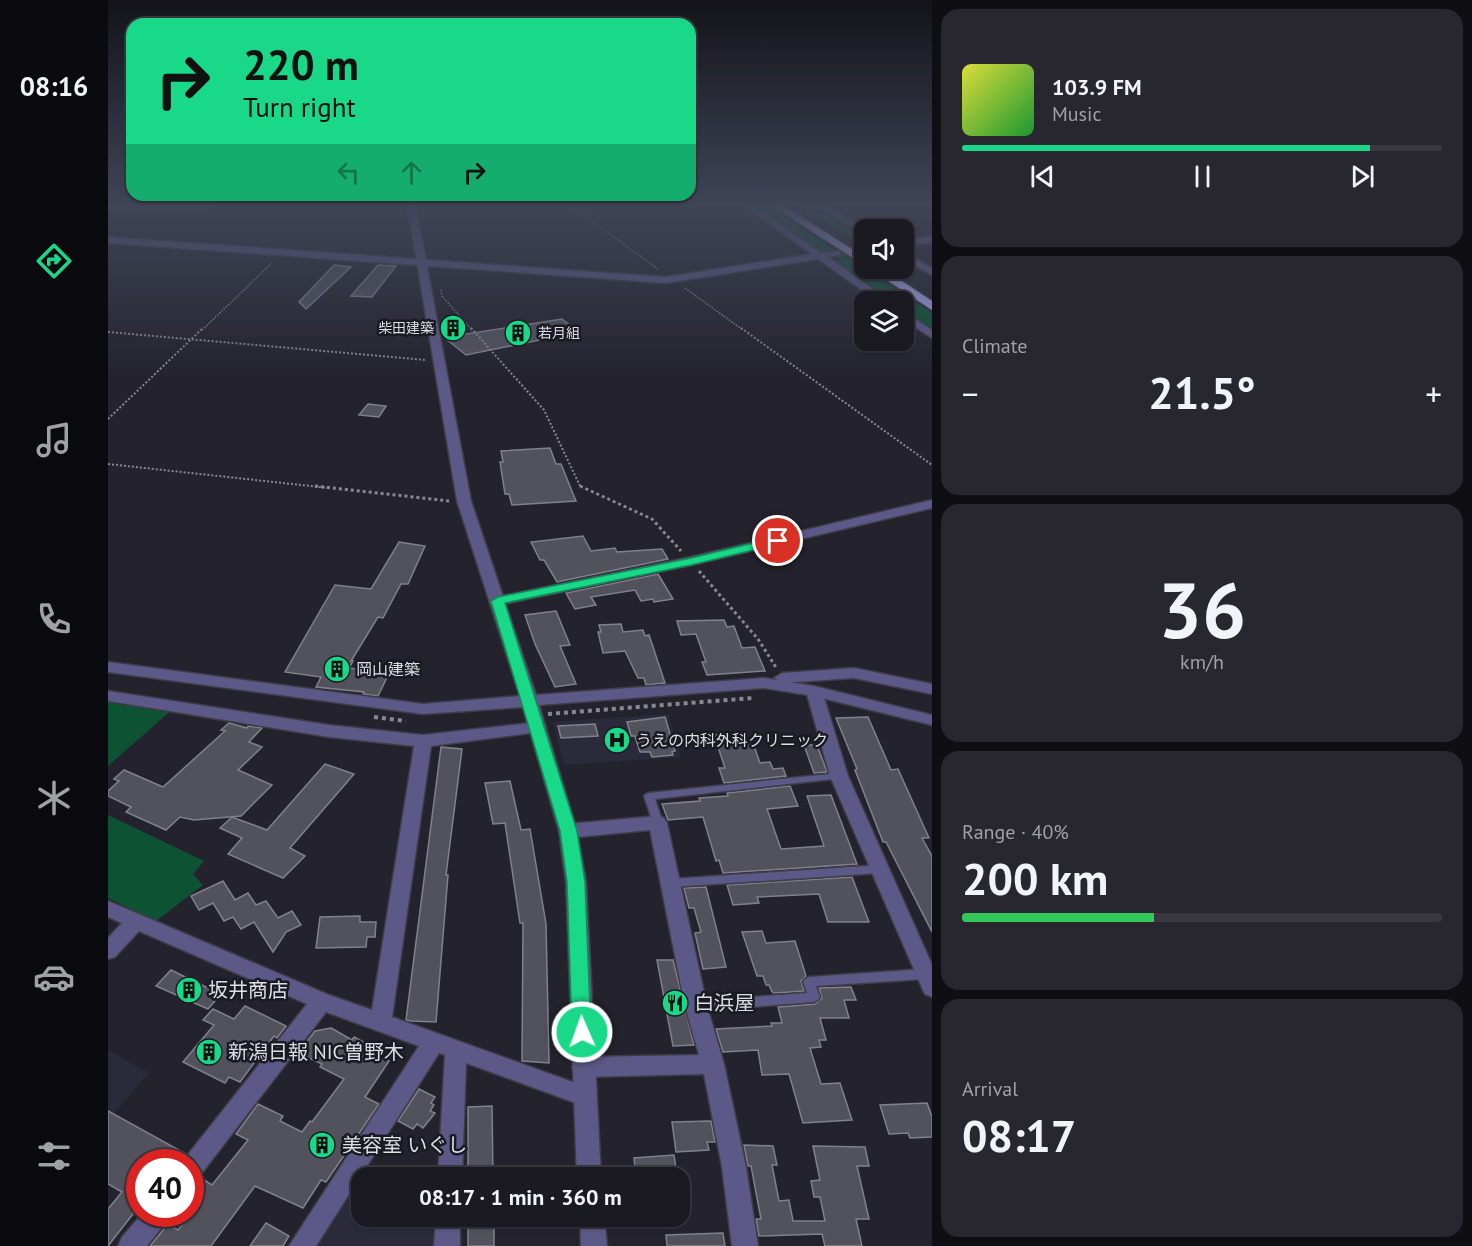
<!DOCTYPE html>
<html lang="en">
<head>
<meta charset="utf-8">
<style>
	:root { --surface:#1b1a22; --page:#28272f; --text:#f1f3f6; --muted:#a0a1a5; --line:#393840; --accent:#19d989 }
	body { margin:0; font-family:"PT Sans","Noto Sans JP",sans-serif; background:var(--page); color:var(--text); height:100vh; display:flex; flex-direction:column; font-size:22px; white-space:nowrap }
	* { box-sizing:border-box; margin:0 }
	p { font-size:20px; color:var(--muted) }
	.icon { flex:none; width:33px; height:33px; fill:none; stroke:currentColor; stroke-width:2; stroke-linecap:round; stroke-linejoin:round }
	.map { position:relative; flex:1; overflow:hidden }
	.drawer { display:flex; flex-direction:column; gap:9px; padding:9px; background:#0f0e13; width:540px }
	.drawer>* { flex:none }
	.guide { position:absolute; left:18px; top:18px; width:570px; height:183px; border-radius:18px; box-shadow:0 2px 4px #0004,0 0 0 2px var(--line); background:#19d989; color:#111; overflow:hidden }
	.fabs { position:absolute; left:746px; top:219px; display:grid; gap:12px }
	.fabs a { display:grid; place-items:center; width:60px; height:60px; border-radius:12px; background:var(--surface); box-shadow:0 2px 4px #0004,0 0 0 2px var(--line); font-size:30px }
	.speed { position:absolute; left:18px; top:1149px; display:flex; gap:12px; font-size:30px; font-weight:700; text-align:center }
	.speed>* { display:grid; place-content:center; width:78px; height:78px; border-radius:50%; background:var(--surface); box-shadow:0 2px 4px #0004,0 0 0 2px var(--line); line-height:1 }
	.speed .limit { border:9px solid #d22; background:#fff; color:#111 }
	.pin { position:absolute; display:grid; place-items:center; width:51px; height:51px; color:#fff; margin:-26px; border:3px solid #fff; border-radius:50%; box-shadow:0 2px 6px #0007 }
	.me { position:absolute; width:66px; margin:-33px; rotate:358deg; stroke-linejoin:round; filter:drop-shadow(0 0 4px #0008) }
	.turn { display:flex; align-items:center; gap:21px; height:126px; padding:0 18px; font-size:27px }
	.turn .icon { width:78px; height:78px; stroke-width:2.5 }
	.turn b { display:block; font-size:42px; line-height:51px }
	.lanes { display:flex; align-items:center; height:57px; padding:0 18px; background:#0003; justify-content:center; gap:30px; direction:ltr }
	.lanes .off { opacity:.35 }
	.big { font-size:45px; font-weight:600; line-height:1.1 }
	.drawer .tile { flex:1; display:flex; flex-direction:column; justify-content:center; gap:9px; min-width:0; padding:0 21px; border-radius:18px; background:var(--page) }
	.drawer .dial { align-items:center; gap:0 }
	.dial b { font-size:78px; line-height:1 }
	.song { display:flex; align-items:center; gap:18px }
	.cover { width:72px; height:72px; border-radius:9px; background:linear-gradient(135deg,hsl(60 70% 55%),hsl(130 70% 35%)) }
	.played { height:6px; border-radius:3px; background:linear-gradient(90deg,var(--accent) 85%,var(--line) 85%) }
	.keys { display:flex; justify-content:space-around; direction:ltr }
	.heat { display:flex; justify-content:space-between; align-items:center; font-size:33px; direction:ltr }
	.charge { height:9px; border-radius:4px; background:linear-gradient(90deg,#34c759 40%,var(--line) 0) }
	.trip { position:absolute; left:243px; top:1167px; width:339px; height:60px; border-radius:18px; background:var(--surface); box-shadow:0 2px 4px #0004,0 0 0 2px var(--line); font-weight:600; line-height:60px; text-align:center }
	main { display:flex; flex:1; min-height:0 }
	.menu { display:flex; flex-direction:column; width:108px; justify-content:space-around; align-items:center; background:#0b0a0e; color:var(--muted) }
	.menu .icon { width:42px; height:42px }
	.menu .current { color:var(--accent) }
	.menu b { font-size:27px; color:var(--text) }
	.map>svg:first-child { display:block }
	.built { fill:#2b2a3a }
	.green { fill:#0d5333 }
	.building { fill:#52525d; stroke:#81818d; stroke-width:1.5 }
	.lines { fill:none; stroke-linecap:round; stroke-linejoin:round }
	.minor-tunnel { stroke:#403f49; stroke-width:9; stroke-dasharray:9 4.5; stroke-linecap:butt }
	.service-casing { stroke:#3e3d47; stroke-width:3 }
	.minor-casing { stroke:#3e3d47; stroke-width:3 }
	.tertiary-casing { stroke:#3e3d47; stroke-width:3 }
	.motorway-casing { stroke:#3e3d47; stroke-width:3 }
	.path-far3 { stroke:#888890; stroke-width:1.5; stroke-dasharray:1.5 1.5; stroke-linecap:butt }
	.path-far2 { stroke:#888890; stroke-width:2; stroke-dasharray:2 2; stroke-linecap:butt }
	.path-far1 { stroke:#888890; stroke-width:3; stroke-dasharray:3 3; stroke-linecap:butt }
	.path { stroke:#888890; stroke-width:4; stroke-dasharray:4 4; stroke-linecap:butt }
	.service { fill:#5c5888; fill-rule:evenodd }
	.minor { fill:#5c5888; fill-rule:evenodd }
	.tertiary { fill:#5c5888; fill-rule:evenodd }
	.motorway { fill:#aca6ee; fill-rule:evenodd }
	.route { fill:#19d989; stroke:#108d59; stroke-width:1.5 }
	.labels { text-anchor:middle; stroke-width:5; stroke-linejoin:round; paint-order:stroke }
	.far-poi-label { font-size:14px; fill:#dedee5; stroke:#1a1a23; text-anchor:end }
	.poi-label { font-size:16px; fill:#dedee5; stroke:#1a1a23; text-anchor:start }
	.near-poi-label { font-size:20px; fill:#dedee5; stroke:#1a1a23; text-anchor:start }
</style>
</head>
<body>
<main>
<nav class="menu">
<b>08:16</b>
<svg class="icon current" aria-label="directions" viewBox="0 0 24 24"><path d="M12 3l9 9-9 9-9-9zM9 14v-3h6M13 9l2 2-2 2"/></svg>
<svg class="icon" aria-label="music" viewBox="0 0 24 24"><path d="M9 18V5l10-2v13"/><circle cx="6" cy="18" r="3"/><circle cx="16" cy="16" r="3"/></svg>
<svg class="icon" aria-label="phone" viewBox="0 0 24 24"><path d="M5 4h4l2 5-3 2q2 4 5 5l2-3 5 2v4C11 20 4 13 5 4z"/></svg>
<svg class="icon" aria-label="climate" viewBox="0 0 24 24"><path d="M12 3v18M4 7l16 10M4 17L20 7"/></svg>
<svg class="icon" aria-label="car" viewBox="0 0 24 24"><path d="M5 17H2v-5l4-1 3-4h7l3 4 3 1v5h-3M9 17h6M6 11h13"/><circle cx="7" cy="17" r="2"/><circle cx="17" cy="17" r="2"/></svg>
<svg class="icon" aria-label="filters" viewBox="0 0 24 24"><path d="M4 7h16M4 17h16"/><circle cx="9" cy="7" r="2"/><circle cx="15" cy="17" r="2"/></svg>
</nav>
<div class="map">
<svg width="824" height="1246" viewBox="0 0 824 1246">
	<rect width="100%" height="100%" fill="#24232d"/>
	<g class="built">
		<polygon points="560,714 573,757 456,765 445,722"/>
		<polygon points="0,1050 41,1073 0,1120"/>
		<polygon points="244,1188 253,1193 254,1216 297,1217 328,1233 328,1246 207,1246"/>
	</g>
	<g class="green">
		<polygon points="640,203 655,203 700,232 697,233 698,234 702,234 727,250 716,251 705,247"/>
		<polygon points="688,203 705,203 756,234 756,246"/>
		<polygon points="737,256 824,313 824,329 795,309 795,302 785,301 727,261"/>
		<polygon points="0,698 66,708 0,766"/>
		<polygon points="0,815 96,861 85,874 95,885 48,921 0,898"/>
	</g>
	<g class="building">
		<polygon points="226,265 243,267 198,309 191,302"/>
		<polygon points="270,265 288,266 264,297 243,296"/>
		<polygon points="454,319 467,329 436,334 441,338 358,355 337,338 340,338 339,324 351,324 352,335"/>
		<polygon points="260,404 278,406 271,417 251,415"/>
		<polygon points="442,448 448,464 453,464 468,501 404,505 401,494 397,494 392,462 395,462 393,451"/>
		<polygon points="475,536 483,551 507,548 509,552 554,549 560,559 449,582 436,560 432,560 423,542"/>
		<polygon points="291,542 317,546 300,584 293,584 275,618 270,617 243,661 245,661 241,668 281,673 270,696 255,694 256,692 208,687 213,677 177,672 227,585 263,589"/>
		<polygon points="550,574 565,599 546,602 545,599 533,601 527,590 483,597 488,605 467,609 458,593"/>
		<polygon points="448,611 462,645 452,646 468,684 447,687 427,644 417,615"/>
		<polygon points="616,620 619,627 626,626 634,648 647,647 657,671 599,675 594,662 598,662 588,634 573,635 569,621"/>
		<polygon points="513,624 515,632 535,630 537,636 541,635 557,683 538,685 536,678 530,678 517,651 495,653 490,632 493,632 491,625"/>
		<polygon points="557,717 567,751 564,752 565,755 544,757 542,752 532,752 527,736 523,736 519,722"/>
		<polygon points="760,717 783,770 790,769 821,838 814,838 824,856 824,932 778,842 775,842 747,770 749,769 728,718"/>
		<polygon points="121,723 139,728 140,726 154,728 141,742 154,747 130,770 164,785 133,816 86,820 72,817 58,830 18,812 23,807 0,796 0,791 11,781 6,779 16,770 55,787 117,731 113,730"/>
		<polygon points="487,724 490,736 453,738 450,726"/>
		<polygon points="621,734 622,738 629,738 630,741 639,740 642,746 646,746 652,763 662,762 665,769 675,768 678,776 616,783 611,768 617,768 606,735"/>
		<polygon points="696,745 709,745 719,772 706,773"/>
		<polygon points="333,747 354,749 338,875 340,875 328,1022 303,1021 298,1020"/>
		<polygon points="217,764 246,774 182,848 197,856 175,878 120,854 134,838 112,828 124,817 159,830"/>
		<polygon points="402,781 413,830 422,829 438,924 441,1063 414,1061 415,923 412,923 397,823 385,824 377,783"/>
		<polygon points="682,786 690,806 659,809 673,849 716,846 699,796 723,795 749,864 615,873 611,860 608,861 595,817 560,820 554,804 592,801 591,798 620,796 619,793"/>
		<polygon points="744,877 761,922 720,922 711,894 649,897 651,903 625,905 619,885"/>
		<polygon points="115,881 127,900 140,893 148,905 158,901 170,918 184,911 193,925 178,932 165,952 146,922 133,929 125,917 116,921 105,903 91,910 83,896"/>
		<polygon points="598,887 618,967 595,969 587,933 593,932 586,908 581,908 576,888"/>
		<polygon points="252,916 252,922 268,922 267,937 259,937 258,947 208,948 212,917"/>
		<polygon points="654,931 658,943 687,941 698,976 693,981 696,991 667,993 664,992 661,985 658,985 655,976 649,976 634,932"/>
		<polygon points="549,960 565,960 586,1045 565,1046"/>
		<polygon points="63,970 106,991 113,994 100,1009 48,986"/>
		<polygon points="743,987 748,1000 736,1000 741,1018 712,1018 718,1040 711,1040 713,1047 702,1048 713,1084 732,1083 744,1120 695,1123 681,1074 654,1075 650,1050 615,1052 608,1029 664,1026 663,1023 674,1023 670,1007 707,1004 714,998 711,988"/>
		<polygon points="137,1006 178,1026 169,1038 166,1036 132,1082 121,1077 117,1083 75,1062 106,1025 95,1020 105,1009 126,1019"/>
		<polygon points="223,1028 244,1040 246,1037 275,1052 272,1056 281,1061 257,1097 271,1104 218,1182 213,1180 195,1208 147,1186 103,1246 42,1246 60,1224 70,1230 94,1200 82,1194 82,1190 93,1178 104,1185 140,1140 128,1134 150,1104 175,1116 172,1121 194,1132 202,1121 204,1122 236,1079 212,1067 214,1064 190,1053 207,1031"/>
		<polygon points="311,1089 327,1097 323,1103 326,1105 322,1111 327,1113 315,1128 309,1124 305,1129 290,1121"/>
		<polygon points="819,1103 824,1117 824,1137 802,1138 800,1133 781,1134 772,1105"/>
		<polygon points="384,1106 385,1178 360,1178 360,1107"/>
		<polygon points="0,1111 78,1154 72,1162 32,1162 32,1205 0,1246 0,1209 14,1192 0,1184"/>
		<polygon points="603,1121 607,1142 599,1142 601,1150 568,1152 564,1122"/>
		<polygon points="636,1145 665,1146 669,1165 664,1165 671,1201 681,1200 685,1221 717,1221 712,1197 706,1197 703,1181 712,1180 705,1146 757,1147 761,1166 749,1166 761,1219 748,1219 754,1246 717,1246 714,1234 651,1236 648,1219 653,1219 643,1166 640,1166"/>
		<polygon points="566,1155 569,1175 528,1177 526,1158"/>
		<rect x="360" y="1216" width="26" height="30"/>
		<polygon points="158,1223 181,1236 175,1246 142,1246"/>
		<polygon points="615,1233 617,1246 559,1246 558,1235"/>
	</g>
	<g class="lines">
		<polyline class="minor-tunnel" points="729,253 756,249"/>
		<defs>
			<g id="service">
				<polygon points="126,203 147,203 145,204 78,209 0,208 0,206 78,207"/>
				<polygon points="731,773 734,774 736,776 734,778 547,799 555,823 554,826 550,827 546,826 536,796 538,794 541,793"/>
				<polygon points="772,865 776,866 777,869 776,872 772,873 563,887 559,886 558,883 559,880 563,879"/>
				<polygon points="817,969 821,971 823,974 821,977 817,979 708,986 712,997 710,1000 706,1002 590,1011 586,1009 584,1006 586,1003 590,1001 699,993 695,982 697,979 701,977"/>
			</g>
			<g id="minor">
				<polygon points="632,203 642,203 713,253 732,251 732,255 720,257 783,302 771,302 710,259 558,283 0,243 0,237 558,277 704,254"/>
				<polygon points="706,203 716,203 759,230 756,230 756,234 753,233"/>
				<polygon points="824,236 824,242 795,246 795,240"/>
				<polygon points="795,252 824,268 824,275 795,259"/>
				<polygon points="795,311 824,330 824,338 795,319"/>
				<polygon points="824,500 824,508 583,565 390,605 383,601 390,597 583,557"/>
				<polygon points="746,668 824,684 824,694 746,678 674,683 666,678 674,673"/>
				<polygon points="706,686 714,691 740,776 824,965 824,997 817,994 814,988 722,776 698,691"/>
				<polygon points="0,691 221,725 315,735 430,722 436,723 438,727 436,731 430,732 323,746 284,1017 484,1089 487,1096 484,1103 476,1106 358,1063 354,1178 330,1178 337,1055 331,1053 208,1246 181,1246 311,1046 218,1012 90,1178 82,1181 82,1162 74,1162 199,1004 31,931 7,957 0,959 0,938 14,923 0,917 0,901 221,995 264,1010 306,746 221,737 0,701"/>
				<polygon points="550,816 556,818 559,823 599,1006 616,1064 638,1167 650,1246 624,1246 614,1167 596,1074 475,1077 467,1074 464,1067 467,1060 475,1057 591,1055 577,1006 542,830 460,838 453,836 451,831 453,826 460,824"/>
				<polygon points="34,1214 61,1214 58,1222 39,1246 10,1246 14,1237"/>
				<polygon points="328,1216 352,1216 352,1246 326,1246"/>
			</g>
			<g id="tertiary">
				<polygon points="299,203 307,203 363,501 428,695 656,678 706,686 824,715 824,725 706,696 656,688 431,705 469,831 478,882 493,1178 469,1178 458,882 451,831 415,707 315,714 0,672 0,662 315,704 412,696 349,501"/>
				<polygon points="472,1216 496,1216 499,1246 473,1246"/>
			</g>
			<g id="motorway">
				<polygon points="660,203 672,203 756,257 756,265"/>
				<polygon points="761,268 774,268 824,301 824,310"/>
			</g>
		</defs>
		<use href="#service" class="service-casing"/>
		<use href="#minor" class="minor-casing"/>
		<use href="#tertiary" class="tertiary-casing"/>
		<use href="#motorway" class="motorway-casing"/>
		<g class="path-far3">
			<polyline points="459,203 550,269"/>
			<polyline points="577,288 635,330"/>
			<polyline points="333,290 334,296 364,330"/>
			<polyline points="94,330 164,263"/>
		</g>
		<g class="path-far2">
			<polyline points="363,328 436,410 473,488"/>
			<polyline points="633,328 824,465"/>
			<polyline points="0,332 318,360"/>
			<polyline points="0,419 95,328"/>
			<polyline points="0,464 221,488"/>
		</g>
		<g class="path-far1">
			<polyline points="207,486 341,501"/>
			<polyline points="472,486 544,519 573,551"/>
			<polyline points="591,571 650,639 669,669"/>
		</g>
		<g class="path">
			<polyline points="440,714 645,698"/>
			<polyline points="266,717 298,721"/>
		</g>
		<use href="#service" class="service"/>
		<use href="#minor" class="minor"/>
		<use href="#tertiary" class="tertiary"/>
		<use href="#motorway" class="motorway"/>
	</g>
	<linearGradient id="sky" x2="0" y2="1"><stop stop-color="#141319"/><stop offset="0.54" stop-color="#3f4557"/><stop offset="1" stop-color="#3f4557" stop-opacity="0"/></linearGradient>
	<rect width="824" height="378" fill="url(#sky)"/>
	<polygon class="route" points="670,537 675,538 677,541 675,543 583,565 397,603 469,831 477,882 483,1032 481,1038 474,1041 467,1038 464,1032 459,882 452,831 383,601 390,597 583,558"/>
	<defs>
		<symbol id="building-disc" viewBox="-11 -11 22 22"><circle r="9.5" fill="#19d989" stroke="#1a1a23"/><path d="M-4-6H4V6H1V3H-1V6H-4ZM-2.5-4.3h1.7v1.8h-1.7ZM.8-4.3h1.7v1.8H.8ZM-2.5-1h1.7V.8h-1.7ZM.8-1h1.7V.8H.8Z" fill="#111"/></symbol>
		<symbol id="hospital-disc" viewBox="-11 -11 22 22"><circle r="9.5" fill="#19d989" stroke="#1a1a23"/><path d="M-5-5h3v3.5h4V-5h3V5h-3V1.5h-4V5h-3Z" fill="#111"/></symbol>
		<symbol id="restaurant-disc" viewBox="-11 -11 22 22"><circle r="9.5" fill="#19d989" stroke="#1a1a23"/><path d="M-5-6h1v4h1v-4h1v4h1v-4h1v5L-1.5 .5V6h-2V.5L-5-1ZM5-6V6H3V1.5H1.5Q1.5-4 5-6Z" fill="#111"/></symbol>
	</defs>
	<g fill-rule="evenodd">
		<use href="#building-disc" x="330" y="313" width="30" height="30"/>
		<use href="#building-disc" x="395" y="318" width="30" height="30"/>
		<use href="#building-disc" x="214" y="654" width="30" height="30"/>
		<use href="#hospital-disc" x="494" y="725" width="30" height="30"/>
		<use href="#building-disc" x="66" y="975" width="30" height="30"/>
		<use href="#restaurant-disc" x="552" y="988" width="30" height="30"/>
		<use href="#building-disc" x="86" y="1037" width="30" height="30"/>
		<use href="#building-disc" x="199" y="1130" width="30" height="30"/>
	</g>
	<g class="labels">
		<g class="far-poi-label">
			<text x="326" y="333">柴田建築</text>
			<text x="430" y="338" text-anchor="start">若月組</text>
		</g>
		<g class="poi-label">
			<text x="248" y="675">岡山建築</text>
			<text x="528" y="746">うえの内科外科クリニック</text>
		</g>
		<g class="near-poi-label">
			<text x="100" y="997">坂井商店</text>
			<text x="586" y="1010">白浜屋</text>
			<text x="120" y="1059">新潟日報 NIC曽野木</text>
			<text x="234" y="1152">美容室 いぐし</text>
		</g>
	</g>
</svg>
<div class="fabs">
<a><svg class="icon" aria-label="sound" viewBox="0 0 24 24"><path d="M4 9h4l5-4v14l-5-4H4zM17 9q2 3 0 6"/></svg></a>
<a><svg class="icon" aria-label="layers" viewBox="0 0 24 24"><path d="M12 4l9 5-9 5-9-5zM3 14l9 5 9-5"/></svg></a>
</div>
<div class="speed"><div class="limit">40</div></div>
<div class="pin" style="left:670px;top:541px;background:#d93025"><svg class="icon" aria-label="arrive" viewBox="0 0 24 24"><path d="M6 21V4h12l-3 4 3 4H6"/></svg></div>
<svg class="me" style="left:474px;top:1032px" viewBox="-20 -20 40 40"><circle r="17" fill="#19d989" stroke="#fff" stroke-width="3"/><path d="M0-11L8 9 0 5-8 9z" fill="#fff"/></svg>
<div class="trip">08:17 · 1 min · 360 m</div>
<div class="guide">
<div class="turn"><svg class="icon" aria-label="right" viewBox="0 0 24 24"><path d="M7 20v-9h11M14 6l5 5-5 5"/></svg><div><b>220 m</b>Turn right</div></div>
<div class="lanes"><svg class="icon off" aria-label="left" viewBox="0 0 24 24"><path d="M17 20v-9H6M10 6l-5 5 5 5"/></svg><svg class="icon off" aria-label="ahead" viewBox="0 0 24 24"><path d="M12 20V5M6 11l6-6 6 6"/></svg><svg class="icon" aria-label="right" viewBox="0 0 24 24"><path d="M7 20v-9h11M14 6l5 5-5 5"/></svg></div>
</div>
</div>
<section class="drawer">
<div class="tile">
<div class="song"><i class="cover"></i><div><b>103.9 FM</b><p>Music</p></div></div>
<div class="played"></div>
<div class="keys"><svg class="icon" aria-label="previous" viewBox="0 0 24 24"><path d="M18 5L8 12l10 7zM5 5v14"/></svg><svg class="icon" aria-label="pause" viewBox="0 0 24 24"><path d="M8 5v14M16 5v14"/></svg><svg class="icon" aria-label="next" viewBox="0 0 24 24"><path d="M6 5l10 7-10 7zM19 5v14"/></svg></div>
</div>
<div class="tile"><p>Climate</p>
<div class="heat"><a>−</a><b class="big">21.5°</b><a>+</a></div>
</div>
<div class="tile dial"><b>36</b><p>km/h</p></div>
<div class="tile"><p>Range · 40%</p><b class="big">200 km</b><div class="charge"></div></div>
<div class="tile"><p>Arrival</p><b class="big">08:17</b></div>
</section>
</main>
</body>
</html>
